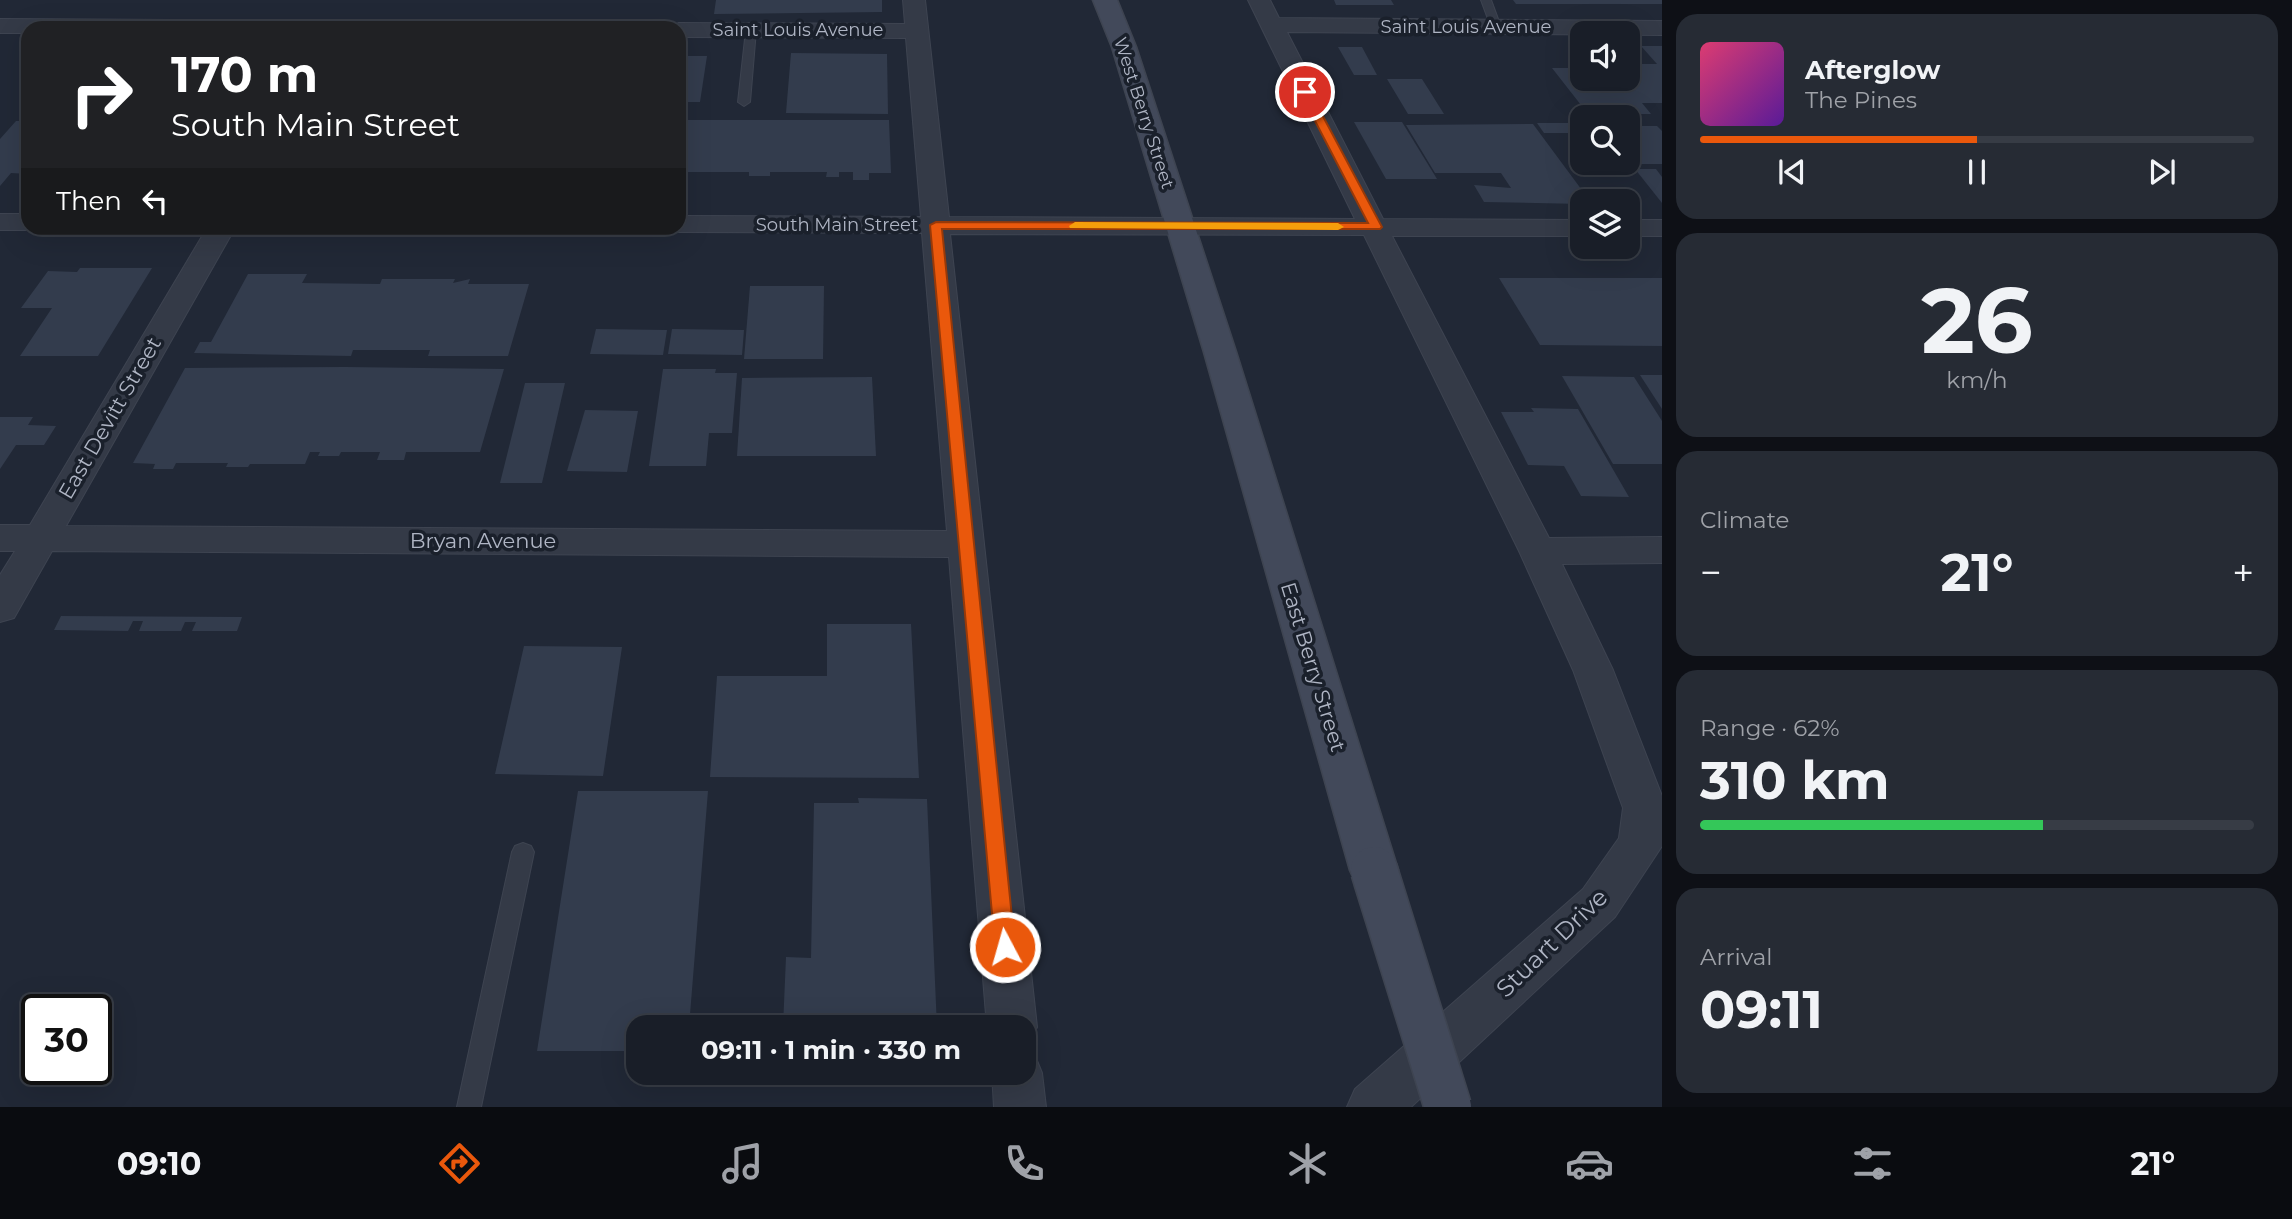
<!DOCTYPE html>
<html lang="en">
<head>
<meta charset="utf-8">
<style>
	:root { --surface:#191e28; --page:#262b34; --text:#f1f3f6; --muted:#9fa2a8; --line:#373c45; --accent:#ea580c }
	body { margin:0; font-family:Montserrat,sans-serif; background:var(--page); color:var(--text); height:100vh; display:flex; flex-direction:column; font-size:26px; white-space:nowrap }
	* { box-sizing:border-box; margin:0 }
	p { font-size:23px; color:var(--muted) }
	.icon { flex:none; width:38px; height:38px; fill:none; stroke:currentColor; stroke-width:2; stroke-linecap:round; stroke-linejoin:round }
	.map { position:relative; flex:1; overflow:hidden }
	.side { display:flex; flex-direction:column; gap:14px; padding:14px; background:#0e1016; width:630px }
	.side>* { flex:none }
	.guide { position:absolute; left:21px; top:21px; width:665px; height:214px; border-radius:21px; box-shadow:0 7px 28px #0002,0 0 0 2px var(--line); background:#202124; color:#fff; overflow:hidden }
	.fabs { position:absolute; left:1570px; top:21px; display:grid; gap:14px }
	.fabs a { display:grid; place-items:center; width:70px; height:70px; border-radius:14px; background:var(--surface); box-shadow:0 7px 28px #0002,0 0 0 2px var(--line); font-size:35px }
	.speed { position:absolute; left:21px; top:994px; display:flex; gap:14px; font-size:35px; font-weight:700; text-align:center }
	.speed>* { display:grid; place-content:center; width:91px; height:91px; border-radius:50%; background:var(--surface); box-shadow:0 7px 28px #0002,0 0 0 2px var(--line); line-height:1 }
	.speed .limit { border:4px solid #111; border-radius:10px; background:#fff; color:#111 }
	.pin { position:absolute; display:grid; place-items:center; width:60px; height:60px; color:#fff; margin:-30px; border:4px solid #fff; border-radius:50%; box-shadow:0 2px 7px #0007 }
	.me { position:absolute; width:77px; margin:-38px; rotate:354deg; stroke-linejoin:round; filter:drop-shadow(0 0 5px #0008) }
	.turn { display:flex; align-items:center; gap:24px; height:147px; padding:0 35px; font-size:32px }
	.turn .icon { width:91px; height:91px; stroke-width:2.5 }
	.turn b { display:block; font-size:49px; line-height:60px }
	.then { display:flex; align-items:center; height:66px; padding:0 35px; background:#0003; gap:14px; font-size:26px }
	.big { font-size:52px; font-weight:700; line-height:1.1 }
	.side .card { flex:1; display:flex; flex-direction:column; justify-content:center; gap:10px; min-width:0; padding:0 24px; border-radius:21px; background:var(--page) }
	.side .dial { align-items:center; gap:0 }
	.dial b { font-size:91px; line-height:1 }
	.song { display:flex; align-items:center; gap:21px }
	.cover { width:84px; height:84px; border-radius:10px; background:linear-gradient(135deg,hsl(340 70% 55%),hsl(270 70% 35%)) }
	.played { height:7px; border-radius:4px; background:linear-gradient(90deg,var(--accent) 50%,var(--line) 50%) }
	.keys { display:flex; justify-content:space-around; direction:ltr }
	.heat { display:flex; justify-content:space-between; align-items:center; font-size:38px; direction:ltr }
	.charge { height:10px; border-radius:5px; background:linear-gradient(90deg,#34c759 62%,var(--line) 0) }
	.trip { position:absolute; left:626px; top:1015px; width:410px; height:70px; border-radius:21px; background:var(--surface); box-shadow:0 7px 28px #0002,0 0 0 2px var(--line); font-weight:700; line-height:70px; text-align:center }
	.menu { display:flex; height:112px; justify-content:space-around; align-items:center; background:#0a0c10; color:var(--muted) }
	.menu .icon { width:49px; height:49px }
	.menu .active { color:var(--accent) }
	.menu b { font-size:32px; color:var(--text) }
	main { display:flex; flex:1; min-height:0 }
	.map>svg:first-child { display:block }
	.building { fill:#333c4d }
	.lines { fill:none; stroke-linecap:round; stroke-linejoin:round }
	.lane-casing { stroke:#3e4451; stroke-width:2 }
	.street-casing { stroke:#3e4451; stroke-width:2 }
	.secondary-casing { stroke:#3e4451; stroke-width:3 }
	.lane { fill:#343a47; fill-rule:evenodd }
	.street { fill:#343a47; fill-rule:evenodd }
	.secondary { fill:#42495a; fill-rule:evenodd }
	.secondary-bridge-casing { stroke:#3e4451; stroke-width:49; stroke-linecap:butt }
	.secondary-bridge { stroke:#42495a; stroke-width:46 }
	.route { fill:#ea580c; stroke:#983908; stroke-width:2 }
	.slow { fill:#f59e0b }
	.labels { text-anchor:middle; stroke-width:7; stroke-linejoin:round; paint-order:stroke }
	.far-street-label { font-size:18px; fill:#afb5c4; stroke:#1a202b }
	.street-label { font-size:21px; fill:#afb5c4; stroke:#1a202b }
	.near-street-label { font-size:24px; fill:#afb5c4; stroke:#1a202b }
</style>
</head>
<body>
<main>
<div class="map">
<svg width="1662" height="1107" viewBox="0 0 1662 1107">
	<rect width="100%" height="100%" fill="#212836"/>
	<g class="building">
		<polygon points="716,0 882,0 882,12 714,14"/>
		<polygon points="1334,0 1391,0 1394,5 1336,5"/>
		<polygon points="1513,0 1662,0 1662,4 1516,4"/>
		<polygon points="1641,46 1662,46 1662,103 1642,103 1651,114 1588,114 1552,68 1582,68 1582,79 1628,79 1628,64 1657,64"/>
		<polygon points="1338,47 1362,47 1377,75 1354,75"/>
		<polygon points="791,53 887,54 888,114 786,113"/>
		<polygon points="679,56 707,56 700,102 679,102"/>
		<polygon points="1387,79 1422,79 1444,114 1408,114"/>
		<polygon points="679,120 889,120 891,173 869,173 869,180 853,180 853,172 839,172 839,177 826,177 827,172 770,172 770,176 749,176 749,172 679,172"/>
		<polygon points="16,121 28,121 28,174 11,173 0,186 0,139"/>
		<polygon points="1354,122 1402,122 1437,179 1386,179"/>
		<polygon points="1537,123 1582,123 1582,133 1544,133"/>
		<polygon points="1533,124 1590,201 1582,201 1582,204 1484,202 1474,185 1511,188 1501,173 1435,173 1406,125"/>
		<polygon points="1628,126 1657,126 1662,131 1662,164 1635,164 1628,154"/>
		<polygon points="1635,169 1656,169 1662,177 1662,203"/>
		<polygon points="80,268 152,268 98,356 20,356 52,308 21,308 48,271 77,272"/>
		<polygon points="248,274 307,274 302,283 380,284 382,279 455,279 453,283 470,279 468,284 529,284 508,356 428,356 430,350 353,350 351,356 194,353 200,342 211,342"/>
		<polygon points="1499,278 1662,278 1662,346 1540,345"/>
		<polygon points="750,286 824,286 823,359 744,359"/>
		<polygon points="596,329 667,330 663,355 590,354"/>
		<polygon points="672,329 744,330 742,355 668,354"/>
		<polygon points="345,367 504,369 480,452 406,452 404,460 377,460 380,452 341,452 339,456 318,456 320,452 310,452 305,464 250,464 248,467 226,467 228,463 176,463 173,469 153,469 155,464 133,463 185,368"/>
		<polygon points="663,369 716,369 715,373 737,373 732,433 709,433 706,466 649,466"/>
		<polygon points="1640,375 1662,375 1662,409"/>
		<polygon points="1562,376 1634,377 1662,421 1662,464 1613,464"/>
		<polygon points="872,377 876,456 737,456 742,378"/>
		<polygon points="525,383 565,383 542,483 500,483"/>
		<polygon points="1531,408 1578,409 1629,497 1581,496 1564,466 1528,465 1501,412 1534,412"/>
		<polygon points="585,410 638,411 627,472 567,471"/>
		<polygon points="0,417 33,417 28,425 56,426 44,445 16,445 0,469"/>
		<polygon points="61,616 242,617 237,631 192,631 196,622 185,622 181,631 139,631 143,621 133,621 128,631 54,630"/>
		<polygon points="827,624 911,624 919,778 710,777 717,676 827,676"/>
		<polygon points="524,646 622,647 603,776 495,774"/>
		<polygon points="578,791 708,791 689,1027 639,1027 639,1051 537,1051"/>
		<polygon points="858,798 927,799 937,1027 783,1027 786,957 811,958 814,803 859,803"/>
	</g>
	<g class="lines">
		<defs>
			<g id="lane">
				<polygon points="1481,0 1491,0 1501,27 1500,29 1491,27"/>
				<polygon points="751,27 756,30 750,102 744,106 738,102 746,30"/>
				<polygon points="523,843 531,846 534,852 481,1107 457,1107 512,852 515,846"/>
			</g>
			<g id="street">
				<polygon points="903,0 925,0 949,217 1355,219 1248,0 1270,0 1279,18 1662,21 1662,35 1287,32 1383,219 1582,220 1582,236 1392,236 1549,538 1662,537 1662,563 1562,564 1613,670 1662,796 1662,846 1615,917 1411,1107 1347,1107 1355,1089 1583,889 1619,838 1623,808 1573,670 1519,551 1364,235 950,234 1037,1027 1029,1044 1024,1046 1024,1027 987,1027 949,557 52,551 14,618 0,622 0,575 15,551 0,551 0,525 30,525 207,228 235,228 66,526 947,531 922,233 679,232 667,228 679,228 679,216 921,217 906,38 679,37 679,28 669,28 679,23 905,24"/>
				<polygon points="0,19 365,21 373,23 376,28 28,28 28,33 0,33"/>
				<polygon points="0,214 28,214 28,228 38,228 28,230 0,230"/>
				<rect x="1628" y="220" width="34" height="16"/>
				<polygon points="1024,1051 1035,1056 1042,1073 1046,1107 994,1107 992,1073 1024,1073"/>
			</g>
			<polygon id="secondary" points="1093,0 1117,0 1136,47 1236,352 1398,870 1391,885 1374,891 1357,885 1350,870 1204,352 1112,47"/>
		</defs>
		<use href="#lane" class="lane-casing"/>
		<use href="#street" class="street-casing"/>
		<use href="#secondary" class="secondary-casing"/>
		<use href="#lane" class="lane"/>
		<use href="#street" class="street"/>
		<use href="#secondary" class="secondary"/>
		<defs>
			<polyline id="secondary-bridge" points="1374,870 1448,1107"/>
		</defs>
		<use href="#secondary-bridge" class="secondary-bridge-casing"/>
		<use href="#secondary-bridge" class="secondary-bridge"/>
	</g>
	<polygon class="route" points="1301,90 1310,92 1382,227 1380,229 942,229 1015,947 1012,953 1005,956 998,953 995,947 930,225 936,222 1368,223 1300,92"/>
	<polygon class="slow" points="1075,222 1338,223 1344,227 1338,230 1070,228 1069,226"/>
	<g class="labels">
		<g class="far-street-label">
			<text x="1466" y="33">Saint Louis Avenue</text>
			<text x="798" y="36">Saint Louis Avenue</text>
			<text transform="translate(1144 113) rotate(72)" y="6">West Berry Street</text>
			<text x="837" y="231">South Main Street</text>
		</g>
		<g class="street-label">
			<text transform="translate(110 418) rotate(-60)" y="7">East Devitt Street</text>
			<text x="483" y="548">Bryan Avenue</text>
			<text transform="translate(1313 667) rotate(73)" y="7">East Berry Street</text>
		</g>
		<g class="near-street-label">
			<text transform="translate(1552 943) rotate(-44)" y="8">Stuart Drive</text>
		</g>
	</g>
</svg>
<div class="fabs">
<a><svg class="icon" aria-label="sound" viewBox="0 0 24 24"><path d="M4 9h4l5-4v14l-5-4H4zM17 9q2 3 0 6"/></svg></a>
<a><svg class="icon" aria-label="search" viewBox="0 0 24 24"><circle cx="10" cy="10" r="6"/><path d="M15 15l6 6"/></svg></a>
<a><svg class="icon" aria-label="layers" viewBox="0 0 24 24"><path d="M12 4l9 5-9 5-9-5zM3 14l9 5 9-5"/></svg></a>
</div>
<div class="speed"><div class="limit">30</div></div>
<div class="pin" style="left:1305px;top:92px;background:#d93025"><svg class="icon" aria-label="arrive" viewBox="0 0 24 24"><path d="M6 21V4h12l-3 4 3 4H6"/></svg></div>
<svg class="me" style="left:1005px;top:947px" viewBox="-20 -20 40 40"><circle r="17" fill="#ea580c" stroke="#fff" stroke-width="3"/><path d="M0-11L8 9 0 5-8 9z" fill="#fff"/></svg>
<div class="trip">09:11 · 1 min · 330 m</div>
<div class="guide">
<div class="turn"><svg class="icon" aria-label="right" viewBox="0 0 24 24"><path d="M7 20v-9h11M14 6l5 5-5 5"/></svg><div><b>170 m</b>South Main Street</div></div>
<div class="then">Then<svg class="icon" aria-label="left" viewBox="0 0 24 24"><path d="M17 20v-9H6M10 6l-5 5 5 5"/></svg></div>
</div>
</div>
<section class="side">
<div class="card">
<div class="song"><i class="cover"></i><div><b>Afterglow</b><p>The Pines</p></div></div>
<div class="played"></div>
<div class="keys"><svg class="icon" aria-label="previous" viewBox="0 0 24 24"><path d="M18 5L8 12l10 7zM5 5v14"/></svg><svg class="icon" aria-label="pause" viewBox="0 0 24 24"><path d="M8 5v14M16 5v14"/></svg><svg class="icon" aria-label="next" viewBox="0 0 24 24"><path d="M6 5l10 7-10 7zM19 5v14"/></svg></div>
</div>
<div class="card dial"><b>26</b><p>km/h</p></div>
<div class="card"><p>Climate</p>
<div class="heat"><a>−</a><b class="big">21°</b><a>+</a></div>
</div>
<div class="card"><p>Range · 62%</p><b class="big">310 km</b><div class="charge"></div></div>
<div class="card"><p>Arrival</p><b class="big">09:11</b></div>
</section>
</main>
<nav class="menu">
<b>09:10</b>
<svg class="icon active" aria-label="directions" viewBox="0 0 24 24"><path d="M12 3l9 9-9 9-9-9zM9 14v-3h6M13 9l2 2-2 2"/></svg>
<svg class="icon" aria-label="music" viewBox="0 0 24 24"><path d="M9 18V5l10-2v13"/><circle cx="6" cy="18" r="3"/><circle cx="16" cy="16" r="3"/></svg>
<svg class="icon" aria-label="phone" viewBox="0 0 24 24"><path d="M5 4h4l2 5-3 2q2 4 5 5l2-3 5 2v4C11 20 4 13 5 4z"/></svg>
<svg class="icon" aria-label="climate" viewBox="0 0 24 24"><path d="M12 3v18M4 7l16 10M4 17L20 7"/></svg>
<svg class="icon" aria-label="car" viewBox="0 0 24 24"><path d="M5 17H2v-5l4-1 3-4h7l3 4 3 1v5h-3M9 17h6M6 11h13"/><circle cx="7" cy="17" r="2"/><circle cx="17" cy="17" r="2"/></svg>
<svg class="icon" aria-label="filters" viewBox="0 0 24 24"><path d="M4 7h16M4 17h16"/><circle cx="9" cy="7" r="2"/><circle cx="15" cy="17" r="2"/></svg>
<b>21°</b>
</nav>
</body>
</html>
